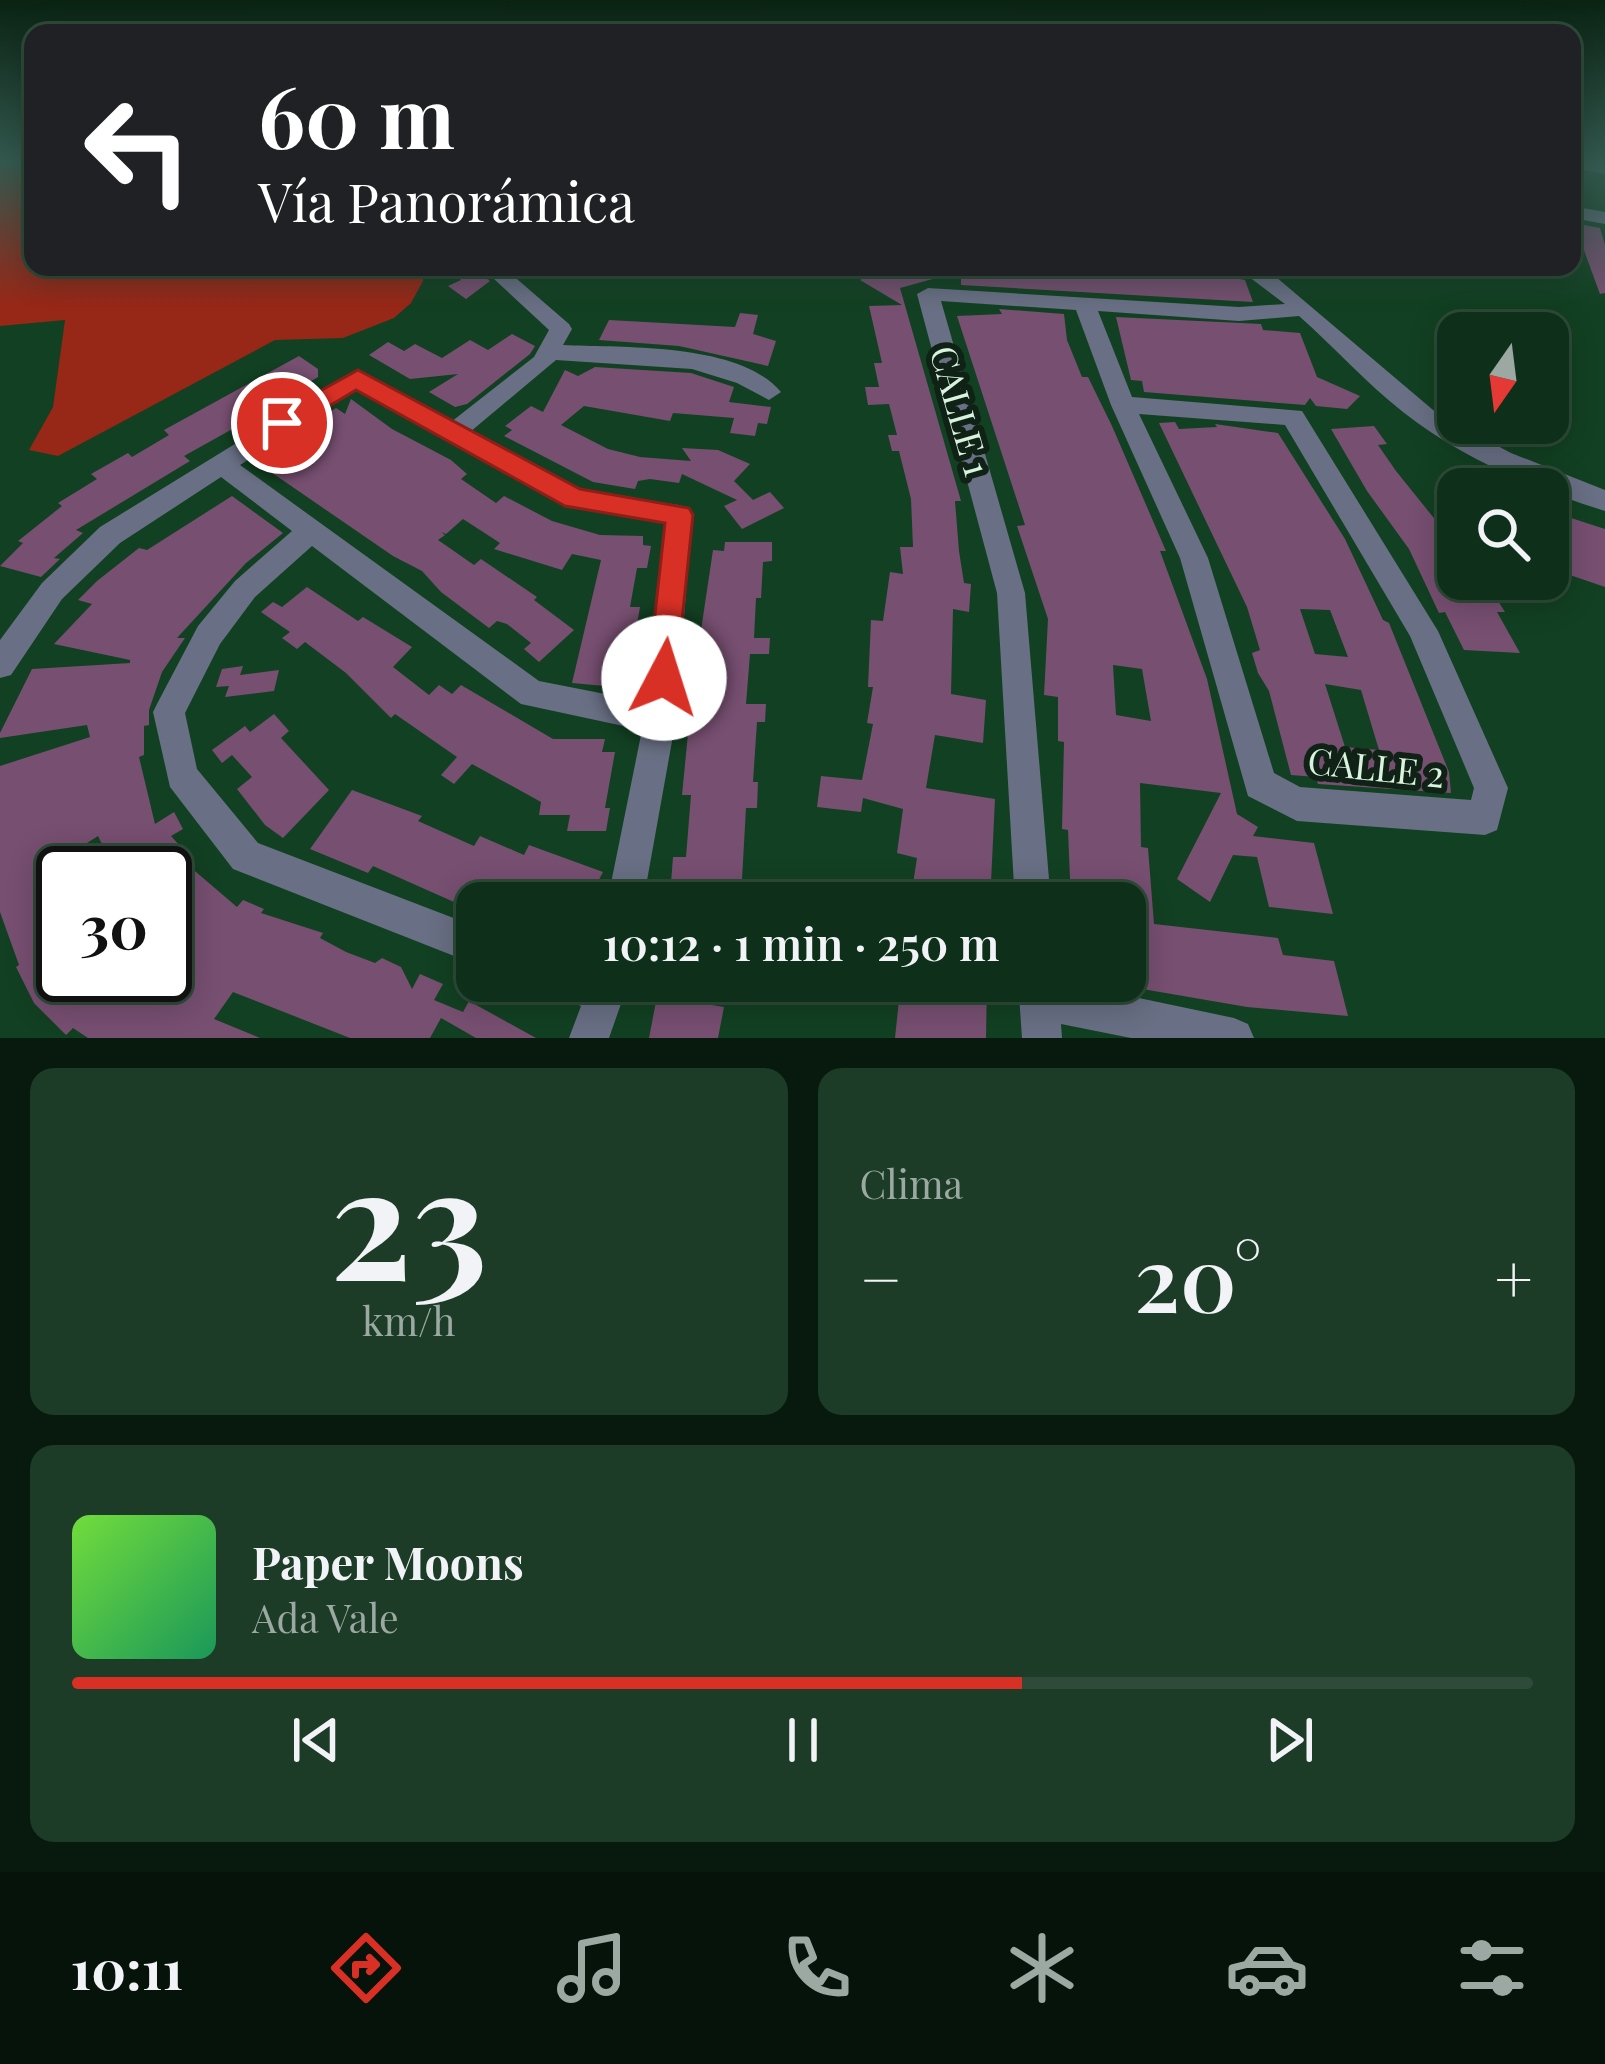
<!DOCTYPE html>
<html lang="es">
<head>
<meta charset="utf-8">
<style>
	:root { --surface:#0e301a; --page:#1c3c27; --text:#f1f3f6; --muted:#9ba9a2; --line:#2e4b39; --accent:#d93025 }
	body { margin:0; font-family:"Playfair Display",serif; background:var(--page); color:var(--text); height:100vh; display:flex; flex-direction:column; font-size:45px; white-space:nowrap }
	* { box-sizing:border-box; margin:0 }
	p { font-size:39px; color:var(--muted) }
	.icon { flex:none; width:66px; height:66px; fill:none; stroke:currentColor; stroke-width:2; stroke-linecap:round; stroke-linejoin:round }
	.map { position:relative; height:1038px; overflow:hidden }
	.side { display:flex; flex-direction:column; gap:30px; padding:30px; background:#081a0e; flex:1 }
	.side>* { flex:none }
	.guide { position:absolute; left:24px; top:24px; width:1557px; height:252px; border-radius:24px; box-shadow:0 6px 30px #0003,0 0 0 3px var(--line); background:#202124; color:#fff; overflow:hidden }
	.needle { width:78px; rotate:194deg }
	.controls { position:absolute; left:1437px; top:312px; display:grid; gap:24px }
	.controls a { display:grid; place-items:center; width:132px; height:132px; border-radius:24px; background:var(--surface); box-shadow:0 6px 30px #0003,0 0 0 3px var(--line); font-size:60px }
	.speed { position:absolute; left:36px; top:846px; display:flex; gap:24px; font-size:60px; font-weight:700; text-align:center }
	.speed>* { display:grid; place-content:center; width:156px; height:156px; border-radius:50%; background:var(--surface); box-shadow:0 6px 30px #0003,0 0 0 3px var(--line); line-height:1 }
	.speed .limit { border:6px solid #111; border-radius:18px; background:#fff; color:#111 }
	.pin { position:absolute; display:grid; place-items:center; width:102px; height:102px; color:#fff; margin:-51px; border:6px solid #fff; border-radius:50%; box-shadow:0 3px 12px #0007 }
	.me { position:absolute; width:132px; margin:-66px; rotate:5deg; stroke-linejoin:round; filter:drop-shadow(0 0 9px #0008) }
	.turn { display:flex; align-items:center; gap:42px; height:252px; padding:0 36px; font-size:54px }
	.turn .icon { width:156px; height:156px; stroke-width:2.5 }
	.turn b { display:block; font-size:84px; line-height:102px }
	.big { font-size:90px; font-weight:600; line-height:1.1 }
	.side .widget { flex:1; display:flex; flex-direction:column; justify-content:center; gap:18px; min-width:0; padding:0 42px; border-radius:24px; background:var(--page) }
	.side .dial { align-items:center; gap:0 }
	.dial b { font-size:156px; line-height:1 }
	.song { display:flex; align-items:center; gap:36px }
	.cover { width:144px; height:144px; border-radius:18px; background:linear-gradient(135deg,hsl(100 70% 55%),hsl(150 70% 35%)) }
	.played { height:12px; border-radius:6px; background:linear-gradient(90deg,var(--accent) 65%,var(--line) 65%) }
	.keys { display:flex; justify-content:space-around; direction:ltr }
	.heat { display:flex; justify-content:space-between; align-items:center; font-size:66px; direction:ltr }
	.side .tiles { flex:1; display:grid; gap:30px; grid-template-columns:1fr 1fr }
	.widget:last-child { grid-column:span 2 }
	.trip { position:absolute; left:456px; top:882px; width:690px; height:120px; border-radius:24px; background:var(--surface); box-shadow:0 6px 30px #0003,0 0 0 3px var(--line); font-weight:600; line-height:120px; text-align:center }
	.menu { display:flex; height:192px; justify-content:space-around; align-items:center; background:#06130a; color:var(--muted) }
	.menu .icon { width:84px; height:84px }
	.menu .on { color:var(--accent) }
	.menu b { font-size:54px; color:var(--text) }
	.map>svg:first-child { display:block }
	.green { fill:#972717 }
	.building { fill:#774f71; fill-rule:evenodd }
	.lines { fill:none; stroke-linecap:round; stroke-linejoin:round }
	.minor { fill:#696f84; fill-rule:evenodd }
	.route { fill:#d93025; stroke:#8d1f18; stroke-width:3 }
	.labels { text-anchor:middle; stroke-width:12; stroke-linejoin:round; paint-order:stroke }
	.street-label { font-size:36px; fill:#daf3df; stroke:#0f2215 }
</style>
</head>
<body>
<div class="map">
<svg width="1605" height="1038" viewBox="0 0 1605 1038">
	<rect width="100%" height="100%" fill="#124022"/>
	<polygon class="green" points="0,161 33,161 33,267 423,267 423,281 411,303 394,318 343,338 275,340 58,456 29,450 53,407 65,320 0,326"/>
	<g class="building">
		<polygon points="1574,223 1600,228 1605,245 1605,293 1600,294"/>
		<polygon points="450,267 471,267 490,281 466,299 448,286 461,280"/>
		<polygon points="881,267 957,267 958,272 900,288 961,501 955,501 959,551 964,583 971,584 969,612 953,609 951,694 986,700 983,743 935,735 926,788 995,799 990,903 910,903 917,858 897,853 903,809 863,798 861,812 817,807 821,776 862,780 873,724 867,723 873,687 868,687 871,620 883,621 890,572 903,574 900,547 913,547 911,499 899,451 892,451 888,435 897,435 889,404 868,405 865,387 879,387 874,363 882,363 869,306 902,305 860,280"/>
		<polygon points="961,267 1099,267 1099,271 1137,274 1218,275 1245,280 1253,302 961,285"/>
		<path d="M 999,309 L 1064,314 L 1067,340 L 1082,377 L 1088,377 L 1112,426 L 1166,551 L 1160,551 L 1207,679 L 1237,814 L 1258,827 L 1253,836 L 1314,843 L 1333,914 L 1269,907 L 1257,857 L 1233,855 L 1210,902 L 1177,879 L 1221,793 L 1140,783 L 1141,847 L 1148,848 L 1154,924 L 1278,938 L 1283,955 L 1334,961 L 1348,1016 L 1247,1007 L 1125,986 L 1125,903 L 1071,903 L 1068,830 L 1062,829 L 1064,742 L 1058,741 L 1058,697 L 1044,695 L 1048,619 L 1017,526 L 1025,525 L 957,316 L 1002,314 ZM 1113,665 L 1142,669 L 1151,721 L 1116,715 Z"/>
		<polygon points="740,313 758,315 753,334 776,341 768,366 679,346 599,340 609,320 735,327"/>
		<polygon points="1116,317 1261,324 1263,330 1300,333 1317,377 1360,396 1347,409 1316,406 1310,398 1305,405 1144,392 1142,381 1131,380"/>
		<polygon points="512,334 535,346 530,354 467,404 455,407 429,392 458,374 410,379 369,355 388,342 404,351 415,344 442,358 470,340 488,350"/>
		<polygon points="299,356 318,369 318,377 259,412 265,417 250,426 245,422 184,456 190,461 76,530 83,533 54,558 60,559 41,577 0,566 23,543 18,541 62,506 58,503 97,479 91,474 128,453 132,457 169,435 164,430"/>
		<polygon points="595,367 691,373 734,387 729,402 771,407 767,424 758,423 755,436 730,433 734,418 673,413 670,421 584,406 561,425 608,449 640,457 691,461 682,448 718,450 750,464 734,481 753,500 770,492 784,508 742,529 724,506 737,500 682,474 679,483 650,479 638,481 635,489 593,482 504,436 512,430 505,426 531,406 543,412 565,370 578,376"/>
		<polygon points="351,399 392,429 451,460 467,474 461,479 496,503 504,496 552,521 600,535 643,536 643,545 651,546 647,568 637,568 630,607 640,607 629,670 619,670 616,687 572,683 601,560 572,554 562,570 494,549 500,543 463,519 446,534 441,532 445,535 438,540 474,565 481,559 537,597 534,600 574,630 539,662 524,649 531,643 507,624 497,621 489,628 441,592 422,571 393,556 265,468 274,462 269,458 326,420 322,417 336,408 345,414"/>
		<path d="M 1175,422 L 1179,429 L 1217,427 L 1215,424 L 1278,433 L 1345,539 L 1383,620 L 1389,623 L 1449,772 L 1451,793 L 1318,784 L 1316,777 L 1291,775 L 1269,691 L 1258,673 L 1252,653 L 1260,650 L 1247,607 L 1159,423 ZM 1300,609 L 1330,610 L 1348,657 L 1315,654 ZM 1325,684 L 1361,690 L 1379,750 L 1345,747 Z"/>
		<polygon points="1374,426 1387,444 1378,445 1396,471 1458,548 1458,582 1486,582 1505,612 1497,612 1520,653 1464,650 1445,612 1439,613 1409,549 1367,491 1331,429"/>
		<path d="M 232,496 L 283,533 L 246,563 L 177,638 L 185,638 L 162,672 L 149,710 L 149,725 L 144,726 L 144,755 L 139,757 L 155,824 L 174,812 L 183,829 L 171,836 L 194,862 L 189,866 L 237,907 L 243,900 L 264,909 L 261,913 L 323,933 L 320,938 L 346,952 L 375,963 L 382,958 L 401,967 L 412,989 L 420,974 L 443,984 L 434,1000 L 463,1012 L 469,1001 L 536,1038 L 476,1038 L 441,1018 L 430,1038 L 350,1038 L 233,992 L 214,1019 L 260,1038 L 88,1038 L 73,1028 L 66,1035 L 34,1003 L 16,967 L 19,965 L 0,912 L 0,766 L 90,737 L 87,725 L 0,738 L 0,733 L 32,669 L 130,663 L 130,660 L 54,644 L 92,604 L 78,600 L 97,581 L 139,548 L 147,550 ZM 98,836 L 116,873 L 165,873 L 165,975 L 92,975 L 83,983 L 77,975 L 63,988 L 63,898 L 57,877 L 73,865 L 70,854 Z"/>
		<polygon points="1568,517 1605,529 1605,587 1570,575"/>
		<polygon points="725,542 772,542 772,561 763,562 761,598 756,598 754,638 770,638 769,654 750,654 746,704 766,704 765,722 757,722 753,782 758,782 757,808 746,808 741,897 683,897 684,883 671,883 673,857 686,857 691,795 682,795 691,703 725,677 694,677 713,550 724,551"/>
		<polygon points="307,587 358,621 363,617 412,647 393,667 429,695 439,685 452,694 461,685 553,739 605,739 602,752 615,752 605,808 610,808 606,831 567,831 570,815 539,815 541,802 472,764 454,784 441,775 457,757 395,714 391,718 346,673 305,642 297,649 282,638 290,632 261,612 273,602 282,607"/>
		<polygon points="243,666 240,675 279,670 274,691 225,697 229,686 216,687 222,669"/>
		<polygon points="274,714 289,731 281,738 329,790 283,838 265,825 237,789 252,777 232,755 222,763 212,750 245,726 250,732"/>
		<polygon points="352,790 422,816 418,821 474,846 480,836 524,855 529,845 603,872 587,903 472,906 454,902 373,866 368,873 310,849"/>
		<polygon points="901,981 987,981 986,1038 895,1038"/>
		<polygon points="659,986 683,990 681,1000 724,1007 718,1038 649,1038"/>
	</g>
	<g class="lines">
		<g class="minor">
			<polygon points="1572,161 1605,164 1605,174 1572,168"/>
			<polygon points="1572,206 1605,212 1605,224 1572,218"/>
			<path d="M 481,267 L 503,267 L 569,324 L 572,329 L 563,345 C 623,348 739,342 781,392 L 769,400 L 737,383 L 692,369 L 556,360 L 470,432 L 579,490 L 679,505 L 689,508 L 692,515 L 676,719 L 643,903 L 607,903 L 642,730 L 521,704 L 312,546 L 255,597 L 220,644 L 185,713 L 197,769 L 258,843 L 477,927 L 477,965 L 233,869 L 170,787 L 153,712 L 158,702 L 198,626 L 235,581 L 292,531 L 221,477 L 120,543 L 62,599 L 11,675 L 0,678 L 0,640 L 42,583 L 100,527 L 350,373 L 366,373 L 377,383 L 451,422 L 534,357 L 549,330 ZM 356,390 L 565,506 L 665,523 L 646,702 L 539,681 L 240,465 Z"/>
			<path d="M 1236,267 L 1260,267 L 1276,277 L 1439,415 L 1511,453 L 1605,490 L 1605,511 C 1535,489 1461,458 1403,412 C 1366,383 1334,347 1299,316 L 1239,321 L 1098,311 L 1132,397 L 1302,411 L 1438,631 L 1508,788 L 1497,830 L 1485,835 L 1297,821 L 1248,796 L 1180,558 L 1111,405 L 1076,310 L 941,301 L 1025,593 L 1051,903 L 1015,903 L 997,593 L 917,294 L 928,288 L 1239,307 L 1285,304 ZM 1139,414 L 1285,425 L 1410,636 L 1474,788 L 1471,800 L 1300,787 L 1274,773 L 1208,558 Z"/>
			<polygon points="548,981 629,981 609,1038 569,1038 581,1006 554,995"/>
			<polygon points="1018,981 1058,981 1234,1018 1248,1024 1254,1038 1131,1038 1061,1024 1062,1038 1022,1038"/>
		</g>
	</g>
	<linearGradient id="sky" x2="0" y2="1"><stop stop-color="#0a2313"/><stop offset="0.53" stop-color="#33594f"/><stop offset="1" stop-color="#33594f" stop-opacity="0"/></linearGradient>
	<rect width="1605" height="306" fill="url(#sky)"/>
	<polygon class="route" points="358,370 580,489 689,508 693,515 675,688 664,692 653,688 648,678 665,523 565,506 356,390 291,429 273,429 270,423 273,417"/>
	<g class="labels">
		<g class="street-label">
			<text transform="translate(960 411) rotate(74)" y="13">CALLE 1</text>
			<text transform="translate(1376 768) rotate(6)" y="13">CALLE 2</text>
		</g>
	</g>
</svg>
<div class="controls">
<a><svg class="needle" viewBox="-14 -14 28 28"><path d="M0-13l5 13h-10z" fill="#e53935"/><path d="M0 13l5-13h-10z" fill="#9ba9a2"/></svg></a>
<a><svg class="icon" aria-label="search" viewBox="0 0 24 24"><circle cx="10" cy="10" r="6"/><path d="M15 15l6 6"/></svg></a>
</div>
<div class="speed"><div class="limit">30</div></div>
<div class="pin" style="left:282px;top:423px;background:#d93025"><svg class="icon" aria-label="arrive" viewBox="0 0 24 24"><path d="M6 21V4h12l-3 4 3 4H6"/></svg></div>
<svg class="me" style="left:664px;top:678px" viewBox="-20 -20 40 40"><circle r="19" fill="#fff"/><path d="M0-13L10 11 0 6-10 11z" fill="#d93025"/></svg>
<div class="trip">10:12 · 1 min · 250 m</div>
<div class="guide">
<div class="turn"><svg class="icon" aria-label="left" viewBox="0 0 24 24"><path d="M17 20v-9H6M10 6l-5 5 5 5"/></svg><div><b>60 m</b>Vía Panorámica</div></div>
</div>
</div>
<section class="side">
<div class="tiles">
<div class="widget dial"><b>23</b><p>km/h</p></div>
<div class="widget"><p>Clima</p>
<div class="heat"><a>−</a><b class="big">20°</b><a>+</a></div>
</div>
<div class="widget">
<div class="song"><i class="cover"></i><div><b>Paper Moons</b><p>Ada Vale</p></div></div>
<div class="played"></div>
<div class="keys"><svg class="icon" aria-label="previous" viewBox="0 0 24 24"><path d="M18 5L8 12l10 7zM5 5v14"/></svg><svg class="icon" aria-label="pause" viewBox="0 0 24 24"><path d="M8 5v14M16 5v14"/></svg><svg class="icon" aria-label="next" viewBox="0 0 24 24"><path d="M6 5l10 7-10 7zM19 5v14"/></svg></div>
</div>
</div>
</section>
<nav class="menu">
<b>10:11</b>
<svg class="icon on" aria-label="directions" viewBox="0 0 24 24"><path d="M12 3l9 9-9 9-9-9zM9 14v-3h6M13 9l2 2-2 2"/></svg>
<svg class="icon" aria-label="music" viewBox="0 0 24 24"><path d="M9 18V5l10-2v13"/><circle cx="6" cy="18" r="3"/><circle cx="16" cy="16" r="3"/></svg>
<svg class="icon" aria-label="phone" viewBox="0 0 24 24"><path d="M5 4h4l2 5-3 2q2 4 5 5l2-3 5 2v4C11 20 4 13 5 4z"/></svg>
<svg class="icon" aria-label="climate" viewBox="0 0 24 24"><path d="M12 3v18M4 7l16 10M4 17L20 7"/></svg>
<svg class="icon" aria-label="car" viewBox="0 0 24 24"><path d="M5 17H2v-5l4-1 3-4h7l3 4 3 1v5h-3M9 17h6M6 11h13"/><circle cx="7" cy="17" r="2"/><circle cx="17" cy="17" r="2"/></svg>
<svg class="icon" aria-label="filters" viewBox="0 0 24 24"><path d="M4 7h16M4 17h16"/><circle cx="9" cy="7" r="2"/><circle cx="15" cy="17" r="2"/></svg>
</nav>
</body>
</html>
